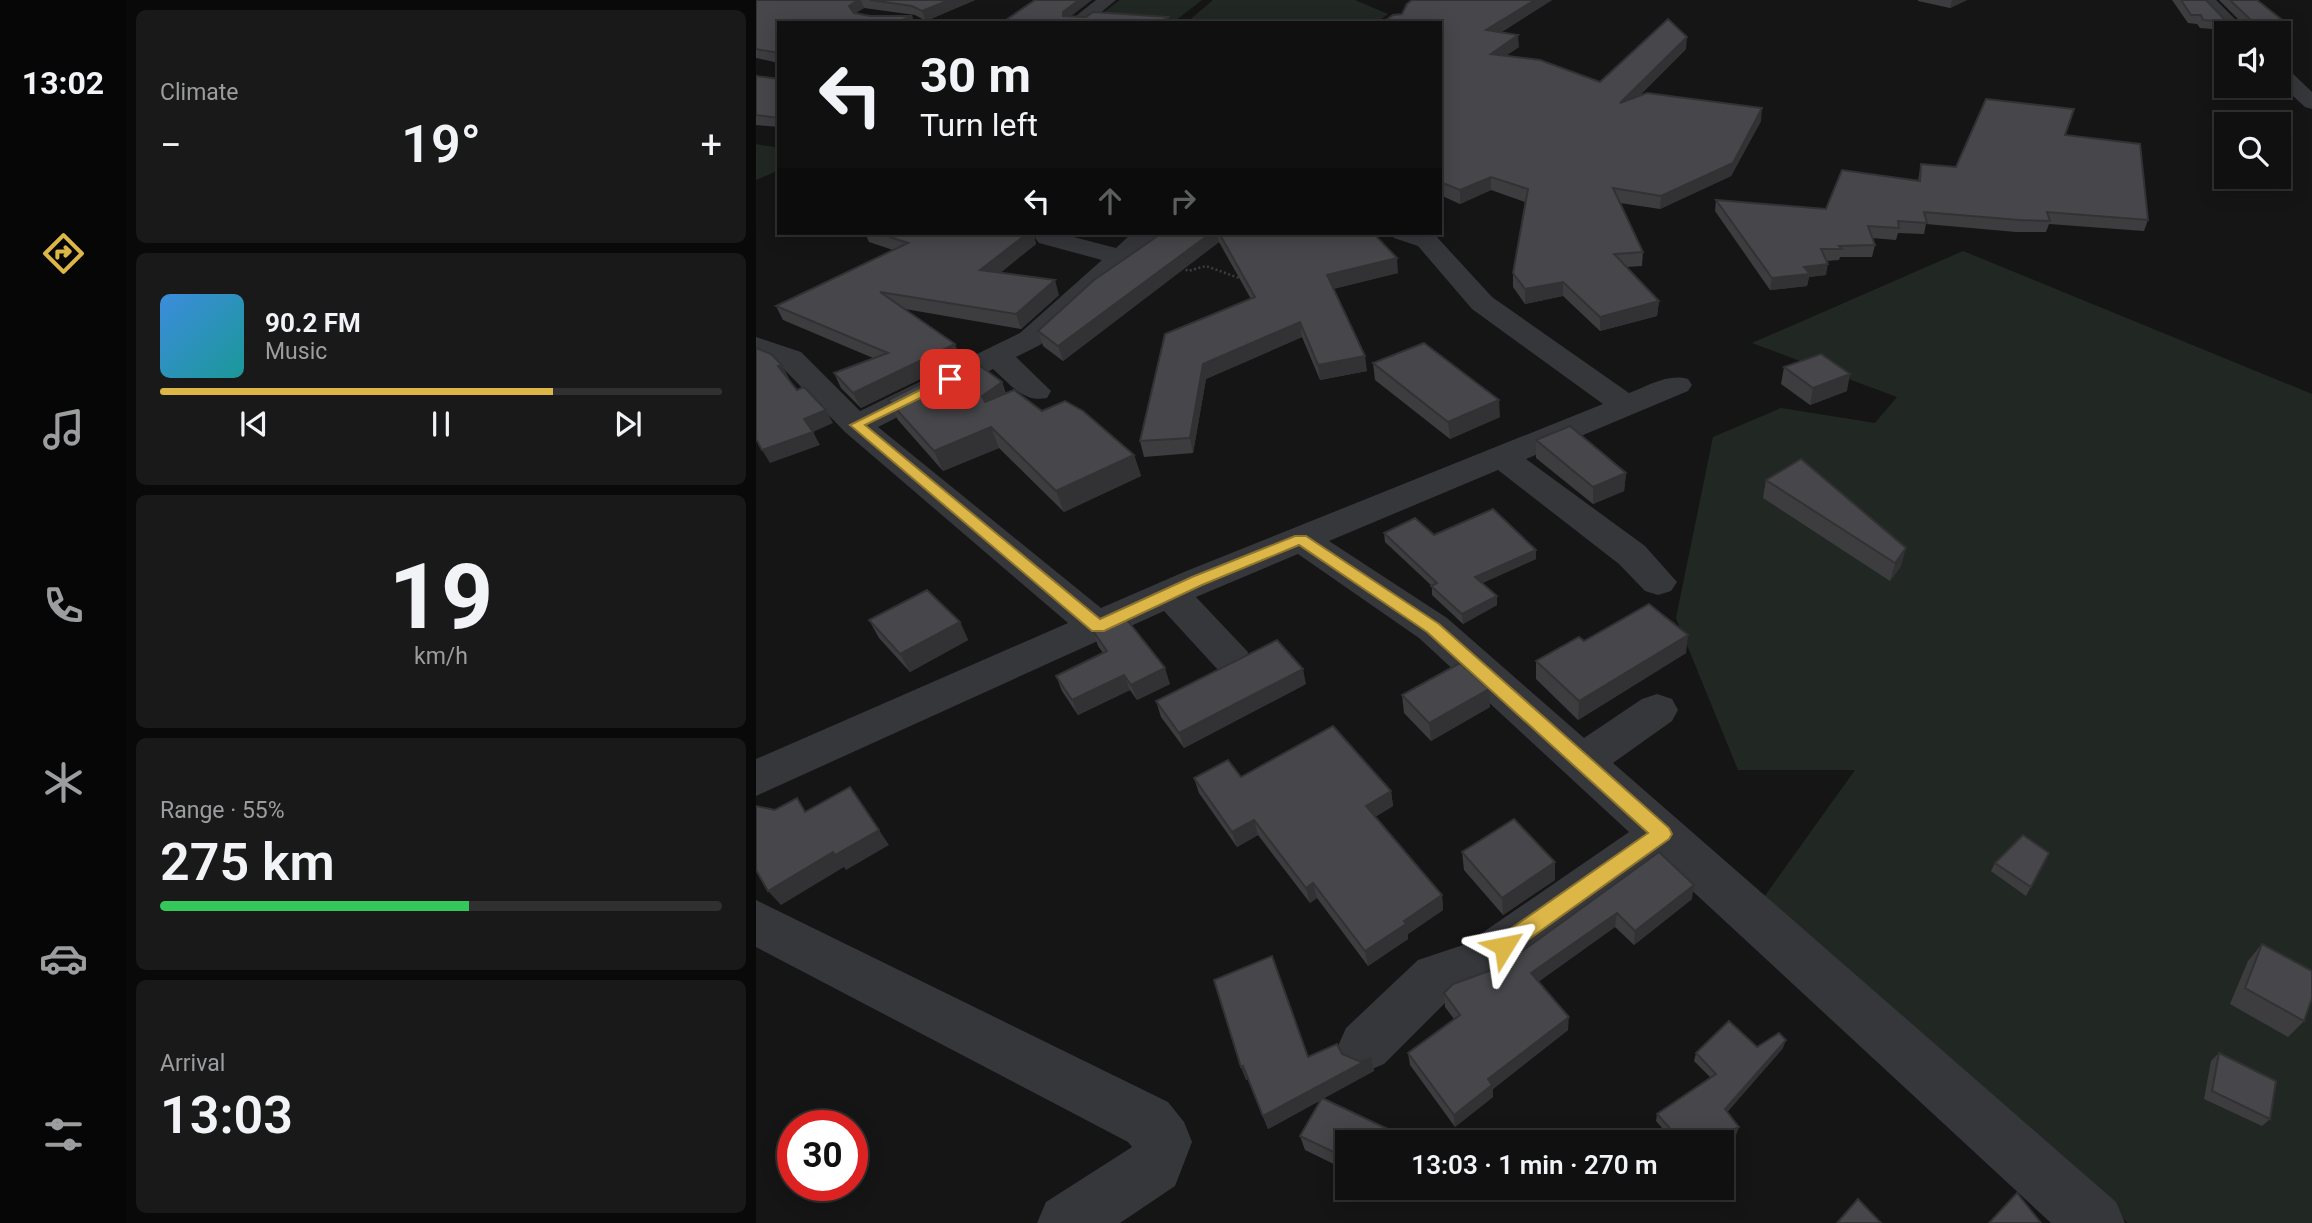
<!DOCTYPE html>
<html lang="en">
<head>
<meta charset="utf-8">
<style>
	:root { --surface:#101010; --page:#191919; --text:#f1f3f6; --muted:#9c9d9f; --line:#303030; --accent:#dcb647 }
	body { margin:0; font-family:Roboto,sans-serif; background:var(--page); color:var(--text); height:100vh; display:flex; flex-direction:column; font-size:26px; white-space:nowrap }
	* { box-sizing:border-box; margin:0 }
	p { font-size:23px; color:var(--muted) }
	.icon { flex:none; width:38px; height:38px; fill:none; stroke:currentColor; stroke-width:2; stroke-linecap:round; stroke-linejoin:round }
	.map { position:relative; flex:1; overflow:hidden }
	.details { display:flex; flex-direction:column; gap:10px; padding:10px; background:#090909; width:630px }
	.details>* { flex:none }
	.guide { position:absolute; left:21px; top:21px; width:665px; height:214px; border-radius:0px; box-shadow:0 4px 18px #0003,0 0 0 2px var(--line); background:#101010; color:var(--text); overflow:hidden }
	.buttons { position:absolute; left:1458px; top:21px; display:grid; gap:14px }
	.buttons a { display:grid; place-items:center; width:77px; height:77px; border-radius:0px; background:var(--surface); box-shadow:0 4px 18px #0003,0 0 0 2px var(--line); font-size:35px }
	.speed { position:absolute; left:21px; top:1110px; display:flex; gap:14px; font-size:35px; font-weight:700; text-align:center }
	.speed>* { display:grid; place-content:center; width:91px; height:91px; border-radius:50%; background:var(--surface); box-shadow:0 4px 18px #0003,0 0 0 2px var(--line); line-height:1 }
	.speed .limit { border:10px solid #d22; background:#fff; color:#111 }
	.pin { position:absolute; display:grid; place-items:center; width:60px; height:60px; color:#fff; margin:-30px; border-radius:14px; box-shadow:0 4px 10px #0006 }
	.me { position:absolute; width:77px; margin:-38px; rotate:55deg; stroke-linejoin:round; filter:drop-shadow(0 0 5px #0008) }
	.turn { display:flex; align-items:center; gap:24px; height:147px; padding:0 28px; font-size:32px }
	.turn .icon { width:91px; height:91px; stroke-width:2.5 }
	.turn b { display:block; font-size:49px; line-height:60px }
	.lanes { display:flex; align-items:center; height:66px; padding:0 28px; background:#0003; justify-content:center; gap:35px; direction:ltr }
	.lanes .off { opacity:.35 }
	.big { font-size:52px; font-weight:600; line-height:1.1 }
	.details .card { flex:1; display:flex; flex-direction:column; justify-content:center; gap:10px; min-width:0; padding:0 24px; border-radius:10px; background:var(--page) }
	.details .dial { align-items:center; gap:0 }
	.dial b { font-size:91px; line-height:1 }
	.song { display:flex; align-items:center; gap:21px }
	.cover { width:84px; height:84px; border-radius:10px; background:linear-gradient(135deg,hsl(210 70% 55%),hsl(180 70% 35%)) }
	.played { height:7px; border-radius:4px; background:linear-gradient(90deg,var(--accent) 70%,var(--line) 70%) }
	.keys { display:flex; justify-content:space-around; direction:ltr }
	.heat { display:flex; justify-content:space-between; align-items:center; font-size:38px; direction:ltr }
	.charge { height:10px; border-radius:5px; background:linear-gradient(90deg,#34c759 55%,var(--line) 0) }
	.trip { position:absolute; left:579px; top:1130px; width:399px; height:70px; border-radius:0px; background:var(--surface); box-shadow:0 4px 18px #0003,0 0 0 2px var(--line); font-weight:600; line-height:70px; text-align:center }
	main { display:flex; flex:1; min-height:0 }
	.tab-bar { display:flex; flex-direction:column; width:126px; justify-content:space-around; align-items:center; background:#060606; color:var(--muted) }
	.tab-bar .icon { width:49px; height:49px }
	.tab-bar .current { color:var(--accent) }
	.tab-bar b { font-size:32px; color:var(--text) }
	.map>svg:first-child { display:block }
	.green { fill:#212823 }
	.lines { fill:none; stroke-linecap:round; stroke-linejoin:round }
	.path { stroke:#3c3d42; stroke-width:2.5; stroke-dasharray:2 2.5; stroke-linecap:butt }
	.minor { fill:#36373b; fill-rule:evenodd }
	.wall { fill:#3d3d40 }
	.shaded-wall { fill:#323234 }
	.building { fill:#47474b; stroke:#323234; stroke-width:2 }
	.route { fill:#dcb647; stroke:#8f762e; stroke-width:2 }
</style>
</head>
<body>
<main>
<nav class="tab-bar">
<b>13:02</b>
<svg class="icon current" aria-label="directions" viewBox="0 0 24 24"><path d="M12 3l9 9-9 9-9-9zM9 14v-3h6M13 9l2 2-2 2"/></svg>
<svg class="icon" aria-label="music" viewBox="0 0 24 24"><path d="M9 18V5l10-2v13"/><circle cx="6" cy="18" r="3"/><circle cx="16" cy="16" r="3"/></svg>
<svg class="icon" aria-label="phone" viewBox="0 0 24 24"><path d="M5 4h4l2 5-3 2q2 4 5 5l2-3 5 2v4C11 20 4 13 5 4z"/></svg>
<svg class="icon" aria-label="climate" viewBox="0 0 24 24"><path d="M12 3v18M4 7l16 10M4 17L20 7"/></svg>
<svg class="icon" aria-label="car" viewBox="0 0 24 24"><path d="M5 17H2v-5l4-1 3-4h7l3 4 3 1v5h-3M9 17h6M6 11h13"/><circle cx="7" cy="17" r="2"/><circle cx="17" cy="17" r="2"/></svg>
<svg class="icon" aria-label="filters" viewBox="0 0 24 24"><path d="M4 7h16M4 17h16"/><circle cx="9" cy="7" r="2"/><circle cx="15" cy="17" r="2"/></svg>
</nav>
<section class="details">
<div class="card"><p>Climate</p>
<div class="heat"><a>−</a><b class="big">19°</b><a>+</a></div>
</div>
<div class="card">
<div class="song"><i class="cover"></i><div><b>90.2 FM</b><p>Music</p></div></div>
<div class="played"></div>
<div class="keys"><svg class="icon" aria-label="previous" viewBox="0 0 24 24"><path d="M18 5L8 12l10 7zM5 5v14"/></svg><svg class="icon" aria-label="pause" viewBox="0 0 24 24"><path d="M8 5v14M16 5v14"/></svg><svg class="icon" aria-label="next" viewBox="0 0 24 24"><path d="M6 5l10 7-10 7zM19 5v14"/></svg></div>
</div>
<div class="card dial"><b>19</b><p>km/h</p></div>
<div class="card"><p>Range · 55%</p><b class="big">275 km</b><div class="charge"></div></div>
<div class="card"><p>Arrival</p><b class="big">13:03</b></div>
</section>
<div class="map">
<svg width="1556" height="1223" viewBox="0 0 1556 1223">
	<rect width="100%" height="100%" fill="#151516"/>
	<g class="green">
		<polygon points="364,0 446,0 419,21 341,17"/>
		<polygon points="457,0 599,0 632,14 620,23 430,23"/>
		<polygon points="0,144 23,148 23,170 0,180"/>
		<polygon points="1207,251 1556,394 1556,1223 1372,1223 1216,1077 1003,904 1099,770 982,770 920,618 957,437 1025,408 1119,423 1141,397 996,343"/>
	</g>
	<g class="lines">
		<polyline class="path" points="426,267 432,271 450,266 483,278"/>
		<g class="minor">
			<polygon points="340,0 360,0 332,23 311,23"/>
			<polygon points="1441,0 1460,0 1493,33 1474,33"/>
			<polygon points="1522,64 1529,66 1556,92 1556,109 1549,107 1522,82"/>
			<path d="M 283,233 L 302,233 L 360,248 L 376,233 L 404,233 L 284,345 L 260,357 L 295,391 L 291,398 C 267,403 254,384 237,369 L 122,427 L 345,608 L 428,572 L 847,404 L 716,309 L 662,246 L 638,238 L 634,233 L 672,233 L 680,236 L 736,297 L 873,393 C 892,386 912,373 932,379 L 936,385 L 932,391 L 770,459 L 889,546 L 921,582 L 915,591 L 902,595 L 889,591 L 863,564 L 742,470 L 573,541 L 691,618 L 828,738 L 886,699 L 901,694 L 916,699 L 922,710 L 916,721 L 857,763 L 1360,1202 L 1369,1223 L 1295,1223 L 904,861 L 743,978 L 697,995 L 628,1064 L 609,1072 L 590,1064 L 582,1046 L 590,1028 L 662,960 L 710,944 L 873,832 L 663,638 L 542,554 L 440,597 L 491,651 L 497,661 L 491,671 L 477,676 L 463,671 L 408,611 L 0,796 L 0,759 L 312,623 L 89,432 L 23,364 L 0,356 L 0,337 L 45,352 L 104,411 L 264,333 L 346,260 L 283,243 L 279,238 Z"/>
			<polygon points="0,900 412,1102 428,1122 436,1142 419,1186 364,1223 281,1223 290,1202 376,1147 372,1142 0,947"/>
		</g>
	</g>
	<g class="wall">
		<polygon points="0,0 219,0 170,21 159,15 108,8 100,13 114,16 156,16 158,23 23,23 23,63 0,58"/>
		<polygon points="656,0 796,0 744,33 763,47 749,56 844,82 930,49 883,96 1005,121 975,176 904,209 864,203 887,252 886,266 871,267 903,301 901,316 844,331 807,296 769,304 757,287 757,273 769,202 735,190 704,204 684,195 684,23 646,14"/>
		<polygon points="1162,0 1211,0 1194,8 1162,1"/>
		<polygon points="1416,0 1450,0 1471,22 1468,30 1444,28 1441,24 1432,23"/>
		<polygon points="1463,0 1501,0 1534,26 1530,35 1522,34 1522,33 1495,32"/>
		<polygon points="0,76 23,79 23,127 0,125"/>
		<polygon points="1309,135 1392,220 1388,231 1293,224 1290,232 1260,232 1170,224 1168,234 1142,233 1140,240 1116,238 1119,245 1116,257 1084,257 1083,260 1070,261 1070,275 1053,277 1051,286 1014,290 959,211 960,200 1070,209 1162,180 1165,164 1200,167"/>
		<polygon points="109,233 280,233 278,236 280,244 244,273 303,295 265,329 149,309 205,359 105,408 85,388 78,373 117,358 27,320 20,306 137,250 113,242"/>
		<polygon points="406,233 617,233 642,273 577,289 611,371 564,380 546,337 450,379 437,453 388,457 384,441 495,299 463,242 307,361 287,346 282,331"/>
		<polygon points="617,363 744,417 694,439 619,380"/>
		<polygon points="1028,367 1091,391 1054,405 1025,384"/>
		<polygon points="246,382 250,394 378,455 385,476 308,512 243,448 187,471 142,420 132,400"/>
		<polygon points="780,440 870,473 868,491 837,504 780,458"/>
		<polygon points="1010,480 1145,566 1134,581 1007,498"/>
		<polygon points="628,533 678,535 780,559 726,583 741,596 741,605 707,624 676,595 676,586 629,542"/>
		<polygon points="113,620 204,622 212,640 154,672 123,638"/>
		<polygon points="337,631 414,684 381,700 374,690 322,715 306,691 300,676 347,653 342,646"/>
		<polygon points="828,641 930,653 822,720 780,679 780,661"/>
		<polygon points="550,684 428,748 405,717 400,701"/>
		<polygon points="646,695 734,707 675,741 648,713"/>
		<polygon points="485,777 635,791 637,806 619,817 686,895 687,910 652,934 652,939 612,966 561,898 554,903 502,835 481,847 443,793 438,778"/>
		<polygon points="706,852 799,862 799,880 747,915 708,870"/>
		<polygon points="903,852 936,899 878,945 859,927 782,982 812,1030 737,1089 737,1097 699,1127 654,1065 652,1053 698,1019 689,1007 688,993 744,967"/>
		<polygon points="1293,853 1270,896 1235,871 1239,863"/>
		<polygon points="1506,944 1548,1021 1532,1037 1474,1004 1492,961"/>
		<polygon points="1001,1047 1027,1048 971,1112 980,1135 963,1143 919,1143 900,1121 901,1114 955,1078 938,1061 940,1053"/>
		<polygon points="1463,1053 1514,1119 1506,1126 1448,1099 1455,1061"/>
		<polygon points="586,1054 605,1062 615,1058 618,1071 567,1098 592,1143 592,1171 549,1150 544,1136 565,1100 512,1129 492,1079 490,1080 485,1067 552,1057"/>
		<polygon points="627,1188 638,1188 635,1193"/>
	</g>
	<g class="shaded-wall">
		<polygon points="102,0 105,0 108,8 96,15 93,6"/>
		<polygon points="193,0 219,0 170,21 166,11"/>
		<polygon points="323,0 336,0 309,21 307,16 307,12"/>
		<polygon points="779,0 796,0 730,42 730,30"/>
		<polygon points="1196,0 1211,0 1194,8"/>
		<polygon points="156,16 158,23 139,23"/>
		<polygon points="412,17 413,23 403,23"/>
		<polygon points="762,35 763,47 735,66 735,54"/>
		<polygon points="931,37 930,49 864,115 864,103"/>
		<polygon points="1006,108 1005,121 975,176 904,209 905,196"/>
		<polygon points="735,177 735,190 704,204 704,190"/>
		<polygon points="272,233 280,233 278,236 280,244 229,284 224,270"/>
		<polygon points="455,233 461,233 463,242 307,361 302,346"/>
		<polygon points="641,258 642,273 572,290 571,275"/>
		<polygon points="1072,264 1070,275 1053,277 1051,286 1014,290 1016,278 1048,267"/>
		<polygon points="299,280 303,295 265,329 260,314"/>
		<polygon points="807,282 807,296 769,304 769,289"/>
		<polygon points="903,301 901,316 844,331 844,317"/>
		<polygon points="544,322 546,337 450,379 437,453 434,438 447,364"/>
		<polygon points="199,344 205,359 105,408 97,393"/>
		<polygon points="609,356 611,371 564,380 562,365"/>
		<polygon points="26,365 33,378 29,379 22,366"/>
		<polygon points="1094,374 1091,391 1054,405 1057,388"/>
		<polygon points="246,382 253,402 234,417 226,396"/>
		<polygon points="743,400 744,417 694,439 692,422"/>
		<polygon points="70,410 77,423 57,432 64,445 14,463 6,450 48,419"/>
		<polygon points="235,427 243,448 187,471 178,451"/>
		<polygon points="378,455 385,476 308,512 300,491"/>
		<polygon points="870,473 868,491 837,504 837,487"/>
		<polygon points="1150,548 1145,566 1134,581 1139,563"/>
		<polygon points="780,550 780,559 720,586 719,577"/>
		<polygon points="741,596 741,605 707,624 706,614"/>
		<polygon points="204,622 212,640 154,672 144,654"/>
		<polygon points="932,635 930,653 822,720 823,701"/>
		<polygon points="409,668 414,684 381,700 375,685"/>
		<polygon points="547,669 550,684 428,748 423,733"/>
		<polygon points="368,675 374,690 322,715 316,700"/>
		<polygon points="733,689 734,707 675,741 673,723"/>
		<polygon points="94,787 133,845 90,870 88,867 25,905 12,891 77,852"/>
		<polygon points="635,791 637,806 612,821 610,806"/>
		<polygon points="498,820 502,835 481,847 476,832"/>
		<polygon points="799,862 799,880 747,915 746,898"/>
		<polygon points="557,883 561,898 554,903 550,888"/>
		<polygon points="938,885 936,899 878,945 879,931"/>
		<polygon points="686,895 687,910 652,934 652,939 612,966 609,951 648,921"/>
		<polygon points="861,913 859,927 775,987 775,973"/>
		<polygon points="813,1017 812,1030 737,1089 737,1097 699,1127 698,1115 732,1079"/>
		<polygon points="1030,1040 1027,1048 967,1117 969,1109"/>
		<polygon points="615,1058 618,1071 512,1129 507,1116"/>
		<polygon points="487,1066 492,1079 490,1080 485,1067"/>
		<polygon points="983,1127 980,1135 963,1143 948,1143"/>
	</g>
	<g class="building">
		<polygon points="0,0 102,0 93,6 98,13 114,16 156,16 139,23 23,23 23,53 0,49"/>
		<polygon points="114,0 193,0 166,11 156,6"/>
		<polygon points="279,0 323,0 307,12 307,16 330,17 337,12 412,17 403,23 247,22"/>
		<polygon points="656,0 779,0 730,30 762,35 735,54 784,60 844,82 912,19 931,37 864,103 891,93 1006,108 977,163 905,196 857,188 887,252 858,254 903,301 844,317 807,282 769,289 757,273 772,189 735,177 704,190 684,182 684,23 626,23 637,15 646,14 651,4"/>
		<polygon points="1425,0 1450,0 1471,22 1447,20 1445,15 1435,15"/>
		<polygon points="1474,0 1501,0 1534,26 1499,24"/>
		<polygon points="0,76 23,79 23,118 0,115"/>
		<polygon points="1230,99 1318,109 1309,135 1384,144 1392,220 1291,212 1294,221 1263,220 1168,212 1171,223 1142,221 1143,228 1112,226 1119,245 1083,246 1086,249 1065,249 1072,264 1048,267 1054,274 1016,278 960,200 1070,209 1086,170 1164,181 1165,164 1200,167"/>
		<polygon points="122,233 272,233 224,270 299,280 260,314 124,292 199,344 97,393 78,373 132,353 20,306 152,243"/>
		<polygon points="406,233 455,233 302,346 282,331 338,280"/>
		<polygon points="463,233 617,233 641,258 571,275 609,356 562,365 544,322 447,364 434,438 384,441 409,334 499,297"/>
		<polygon points="668,343 743,400 692,422 617,363"/>
		<polygon points="0,348 15,354 26,365 22,366 41,390 48,387 70,410 48,419 57,432 6,450 0,439"/>
		<polygon points="1065,354 1094,374 1057,388 1028,367"/>
		<polygon points="215,359 246,382 226,396 229,402 258,390 286,411 309,401 327,411 378,455 300,491 235,427 178,451 132,400"/>
		<polygon points="814,426 870,473 837,487 780,440"/>
		<polygon points="1045,459 1150,548 1139,563 1010,480"/>
		<polygon points="737,509 780,550 719,577 741,596 706,614 675,586 681,583 628,533 659,518 678,535"/>
		<polygon points="171,590 204,622 144,654 113,620"/>
		<polygon points="893,604 932,635 823,701 780,661 823,637 828,641"/>
		<polygon points="368,616 409,668 375,685 368,675 316,700 300,676 351,651 337,631"/>
		<polygon points="521,640 547,669 423,733 400,701"/>
		<polygon points="704,663 733,689 673,723 646,695"/>
		<polygon points="577,726 635,791 610,806 686,895 648,921 650,924 609,951 557,883 550,888 498,820 476,832 438,778 472,760 485,777"/>
		<polygon points="94,787 123,830 79,855 77,852 12,891 0,870 0,806 19,810 41,798 49,812"/>
		<polygon points="758,819 799,862 746,898 706,852"/>
		<polygon points="1267,835 1293,853 1275,887 1239,863"/>
		<polygon points="903,852 938,885 879,931 861,913 775,973 813,1017 732,1079 736,1085 698,1115 652,1053 704,1015 688,993 697,984 744,967"/>
		<polygon points="1506,944 1556,971 1556,998 1548,1021 1489,988"/>
		<polygon points="516,956 552,1057 581,1044 586,1054 605,1062 615,1058 507,1116 487,1066 485,1067 458,980"/>
		<polygon points="973,1021 1001,1047 1023,1033 1030,1040 969,1109 983,1127 948,1143 927,1143 901,1114 960,1074 940,1053"/>
		<polygon points="1463,1053 1520,1081 1514,1119 1456,1091"/>
		<polygon points="566,1098 653,1139 651,1143 592,1143 592,1159 544,1136"/>
		<polygon points="1261,1193 1285,1223 1233,1223"/>
		<polygon points="1102,1199 1125,1223 1081,1223"/>
	</g>
	<polygon class="route" points="194,375 201,379 199,381 109,425 344,619 436,577 539,536 550,536 683,624 913,828 916,834 913,839 755,952 748,955 740,952 737,946 740,939 892,833 671,632 543,545 446,585 348,631 336,631 94,425"/>
</svg>
<div class="buttons">
<a><svg class="icon" aria-label="sound" viewBox="0 0 24 24"><path d="M4 9h4l5-4v14l-5-4H4zM17 9q2 3 0 6"/></svg></a>
<a><svg class="icon" aria-label="search" viewBox="0 0 24 24"><circle cx="10" cy="10" r="6"/><path d="M15 15l6 6"/></svg></a>
</div>
<div class="speed"><div class="limit">30</div></div>
<div class="pin" style="left:194px;top:379px;background:#d93025"><svg class="icon" aria-label="arrive" viewBox="0 0 24 24"><path d="M6 21V4h12l-3 4 3 4H6"/></svg></div>
<svg class="me" style="left:748px;top:946px" viewBox="-20 -20 40 40"><path d="M0-17L14 15 0 8-14 15z" fill="#dcb647" stroke="#fff" stroke-width="4"/></svg>
<div class="trip">13:03 · 1 min · 270 m</div>
<div class="guide">
<div class="turn"><svg class="icon" aria-label="left" viewBox="0 0 24 24"><path d="M17 20v-9H6M10 6l-5 5 5 5"/></svg><div><b>30 m</b>Turn left</div></div>
<div class="lanes"><svg class="icon" aria-label="left" viewBox="0 0 24 24"><path d="M17 20v-9H6M10 6l-5 5 5 5"/></svg><svg class="icon off" aria-label="ahead" viewBox="0 0 24 24"><path d="M12 20V5M6 11l6-6 6 6"/></svg><svg class="icon off" aria-label="right" viewBox="0 0 24 24"><path d="M7 20v-9h11M14 6l5 5-5 5"/></svg></div>
</div>
</div>
</main>
</body>
</html>
